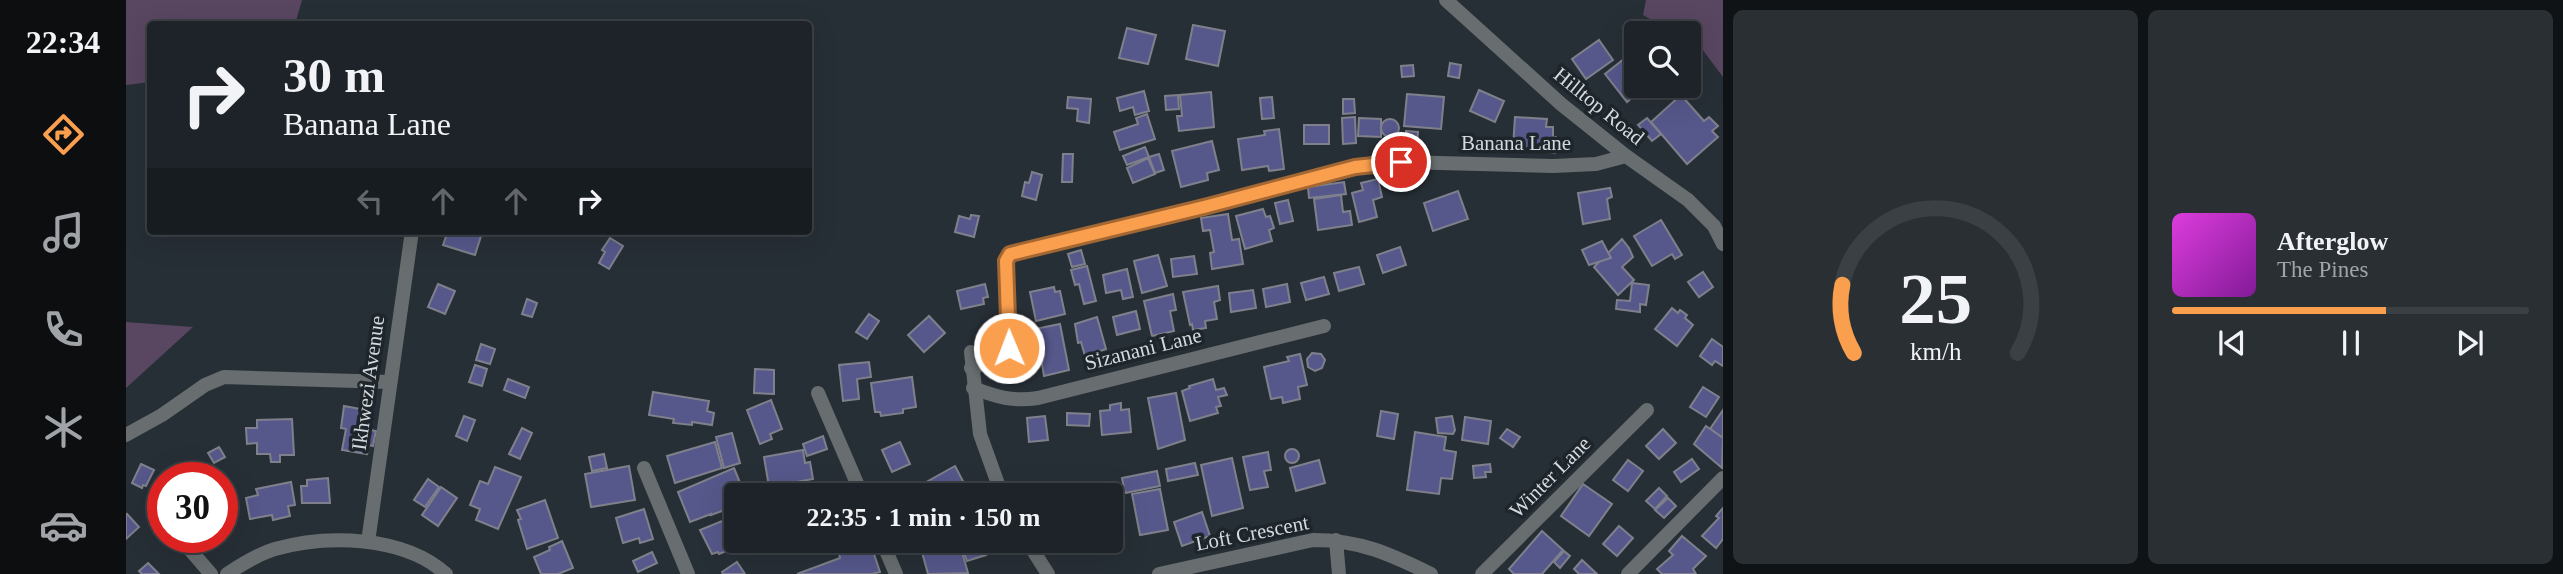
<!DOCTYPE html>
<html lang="en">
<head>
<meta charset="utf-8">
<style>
	:root { --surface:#1d2328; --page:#2a2f34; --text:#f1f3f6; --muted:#a0a4a8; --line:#3b4045; --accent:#fa9f4e }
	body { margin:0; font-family:"Times New Roman",serif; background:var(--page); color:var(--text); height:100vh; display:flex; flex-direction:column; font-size:26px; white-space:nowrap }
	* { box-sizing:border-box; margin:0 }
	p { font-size:23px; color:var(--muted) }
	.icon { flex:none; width:38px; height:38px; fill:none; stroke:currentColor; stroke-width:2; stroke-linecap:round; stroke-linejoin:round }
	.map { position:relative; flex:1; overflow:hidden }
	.sheet { display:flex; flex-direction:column; gap:10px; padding:10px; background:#101316; width:840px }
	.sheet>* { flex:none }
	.top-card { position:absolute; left:21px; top:21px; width:665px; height:214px; border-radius:7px; box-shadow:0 7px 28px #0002,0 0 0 2px var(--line); background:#1d2328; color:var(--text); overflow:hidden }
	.buttons { position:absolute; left:1498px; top:21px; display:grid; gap:14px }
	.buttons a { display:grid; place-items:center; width:77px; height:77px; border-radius:7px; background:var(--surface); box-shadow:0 7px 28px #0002,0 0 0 2px var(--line); font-size:35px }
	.speed { position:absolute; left:21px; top:462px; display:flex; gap:14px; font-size:35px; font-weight:700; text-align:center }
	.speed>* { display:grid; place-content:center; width:91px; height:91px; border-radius:50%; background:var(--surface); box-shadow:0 7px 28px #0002,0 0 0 2px var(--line); line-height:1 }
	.speed .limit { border:10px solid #d22; background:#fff; color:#111 }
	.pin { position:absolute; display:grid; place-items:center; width:60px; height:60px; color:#fff; margin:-30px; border:4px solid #fff; border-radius:50%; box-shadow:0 2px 7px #0007 }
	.me { position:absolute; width:77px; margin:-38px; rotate:359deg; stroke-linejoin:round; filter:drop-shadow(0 0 5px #0008) }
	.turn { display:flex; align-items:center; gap:24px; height:147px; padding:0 21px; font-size:32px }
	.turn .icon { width:91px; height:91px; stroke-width:2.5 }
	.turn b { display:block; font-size:49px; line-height:60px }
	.lanes { display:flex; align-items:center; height:66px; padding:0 21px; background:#0003; justify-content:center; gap:35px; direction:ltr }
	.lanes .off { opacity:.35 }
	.sheet .tile { flex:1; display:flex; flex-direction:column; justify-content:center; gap:10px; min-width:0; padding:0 24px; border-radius:10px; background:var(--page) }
	.sheet .dial { align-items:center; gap:0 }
	.dial svg { height:182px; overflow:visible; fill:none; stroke:var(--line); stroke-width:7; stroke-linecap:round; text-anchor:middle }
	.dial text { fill:var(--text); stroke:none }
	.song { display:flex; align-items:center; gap:21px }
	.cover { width:84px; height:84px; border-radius:10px; background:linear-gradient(135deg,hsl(300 70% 55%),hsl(290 70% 35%)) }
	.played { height:7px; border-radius:4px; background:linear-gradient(90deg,var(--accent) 60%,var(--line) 60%) }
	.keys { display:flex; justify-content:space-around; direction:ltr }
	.sheet .tiles { flex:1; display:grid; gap:10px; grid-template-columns:repeat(2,1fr) }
	.trip { position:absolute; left:598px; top:483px; width:399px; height:70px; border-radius:7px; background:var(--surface); box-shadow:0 7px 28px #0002,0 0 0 2px var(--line); font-weight:800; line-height:70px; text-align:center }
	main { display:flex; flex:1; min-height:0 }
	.tab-bar { display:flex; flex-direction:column; width:126px; justify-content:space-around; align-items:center; background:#0c0e10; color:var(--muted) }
	.tab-bar .icon { width:49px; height:49px }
	.tab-bar .current { color:var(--accent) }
	.tab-bar b { font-size:32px; color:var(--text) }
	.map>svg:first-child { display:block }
	.green { fill:#594661 }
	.building { fill:#56588b; stroke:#7f808b; stroke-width:2 }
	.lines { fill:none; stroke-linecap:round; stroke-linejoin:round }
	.minor { stroke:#686e6f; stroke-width:14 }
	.route-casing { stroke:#a26733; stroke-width:18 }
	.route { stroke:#fa9f4e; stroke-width:12 }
	.labels { text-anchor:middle; stroke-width:7; stroke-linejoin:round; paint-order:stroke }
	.street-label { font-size:21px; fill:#d5dade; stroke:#1e252b }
</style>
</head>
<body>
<main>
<nav class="tab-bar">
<b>22:34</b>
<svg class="icon current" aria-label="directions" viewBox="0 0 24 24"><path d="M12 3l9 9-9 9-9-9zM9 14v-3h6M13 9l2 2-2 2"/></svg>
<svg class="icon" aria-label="music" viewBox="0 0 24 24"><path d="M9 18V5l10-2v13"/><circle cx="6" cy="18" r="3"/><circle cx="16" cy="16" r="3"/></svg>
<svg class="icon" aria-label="phone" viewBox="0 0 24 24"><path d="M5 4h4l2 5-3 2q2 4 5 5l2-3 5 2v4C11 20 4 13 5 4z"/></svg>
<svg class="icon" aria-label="climate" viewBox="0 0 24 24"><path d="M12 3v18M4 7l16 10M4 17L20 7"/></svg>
<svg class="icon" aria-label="car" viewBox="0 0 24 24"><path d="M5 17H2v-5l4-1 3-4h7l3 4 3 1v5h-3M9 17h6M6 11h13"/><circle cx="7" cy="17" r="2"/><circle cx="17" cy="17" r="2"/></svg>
</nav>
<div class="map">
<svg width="1597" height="574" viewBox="0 0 1597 574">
	<rect width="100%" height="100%" fill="#272f36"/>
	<g class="green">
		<polygon points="0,0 176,0 169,24 24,24 24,82 0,85"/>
		<polygon points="1520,0 1597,0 1597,77 1576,49 1563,41 1563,33 1549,33 1517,15"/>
		<polygon points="0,322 67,327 0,388"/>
	</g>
	<g class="building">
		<polygon points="1067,25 1099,31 1092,66 1060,59"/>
		<polygon points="1001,28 1030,35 1022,64 993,58"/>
		<polygon points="1473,40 1487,60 1460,79 1446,59"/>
		<polygon points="1503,55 1510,64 1510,86 1520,86 1501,102 1479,74"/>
		<polygon points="1324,63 1335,65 1333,78 1322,76"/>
		<polygon points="1287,65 1288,76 1276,77 1275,66"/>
		<polygon points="1353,90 1378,101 1369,122 1344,111"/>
		<polygon points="1018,91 1023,111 1009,115 1007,107 994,111 991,98"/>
		<polygon points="1085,92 1088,127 1053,131 1051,116 1056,116 1054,95"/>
		<polygon points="1281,94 1318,97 1315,129 1278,126"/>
		<polygon points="1052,95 1053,109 1040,110 1039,96"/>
		<polygon points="1555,95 1578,121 1583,117 1592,126 1586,131 1592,137 1561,164 1525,122"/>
		<polygon points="942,97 965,99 963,123 951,121 952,109 941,108"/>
		<polygon points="1146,97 1148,118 1136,119 1134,98"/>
		<polygon points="1217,99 1228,99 1229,113 1217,114"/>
		<polygon points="1021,114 1029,139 994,150 988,132 1012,124 1010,118"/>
		<polygon points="1229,117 1230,143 1217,144 1216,118"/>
		<polygon points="1389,117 1421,119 1420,127 1427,127 1427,137 1430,137 1429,153 1387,147"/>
		<polygon points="1233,118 1255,119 1255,137 1232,136"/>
		<polygon points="1521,118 1535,134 1526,141 1512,125"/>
		<circle cx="1264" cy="128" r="9"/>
		<rect x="1178" y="125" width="25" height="19"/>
		<polygon points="1153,129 1158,169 1143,171 1142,166 1116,170 1112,139 1139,135 1138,131"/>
		<polygon points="1280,131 1292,132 1291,143 1280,143"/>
		<polygon points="1086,141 1093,170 1081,173 1082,180 1055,187 1046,151"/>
		<polygon points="1019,147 1023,157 1001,165 997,156"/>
		<polygon points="937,154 947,154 946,182 936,182"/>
		<polygon points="1033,154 1038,170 1029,173 1023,157"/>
		<polygon points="1022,158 1029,174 1007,183 1001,168"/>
		<polygon points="906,172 916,175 910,200 896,196 899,182 903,183"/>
		<polygon points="1252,179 1256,197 1247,200 1251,217 1233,222 1226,193 1237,190 1235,183"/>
		<polygon points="1218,182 1220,194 1183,198 1182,187"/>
		<polygon points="1484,188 1486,197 1481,199 1484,219 1457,224 1452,193"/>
		<polygon points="1332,191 1342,219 1307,231 1298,203"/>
		<polygon points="1215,195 1217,212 1224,211 1226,225 1192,230 1188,199"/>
		<polygon points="1162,200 1167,221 1154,224 1149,203"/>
		<polygon points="1137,209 1140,217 1144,216 1148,228 1143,230 1146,241 1119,249 1110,216"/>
		<polygon points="1102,214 1106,240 1113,239 1117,264 1086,269 1084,253 1088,252 1084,230 1077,231 1075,218"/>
		<polygon points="845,215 853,216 848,237 829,232 833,216 844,219"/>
		<polygon points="1535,220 1556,255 1549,259 1546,254 1526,266 1508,236"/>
		<polygon points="322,231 365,231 364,235 356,233 349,255 317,245"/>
		<polygon points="484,238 497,246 483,269 473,263 479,252 476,250"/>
		<polygon points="1496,239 1503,248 1507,257 1496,267 1508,280 1492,295 1468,267"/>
		<polygon points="1476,241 1485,258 1463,265 1456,250"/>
		<polygon points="1274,247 1280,265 1257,273 1251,255"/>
		<polygon points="955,250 959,264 946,267 942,254"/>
		<polygon points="1032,255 1041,286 1016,293 1008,261"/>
		<polygon points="1068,256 1071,274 1047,277 1045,259"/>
		<polygon points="961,266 970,301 958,304 953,284 949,285 945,270"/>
		<polygon points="1233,267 1238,284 1213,291 1208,273"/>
		<polygon points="1001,269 1007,297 997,299 995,290 980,293 977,275"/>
		<polygon points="1577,272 1587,287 1573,297 1562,282"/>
		<polygon points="1198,277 1203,294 1180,300 1175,283"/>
		<polygon points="1506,283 1523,285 1520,305 1514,304 1514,312 1490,309 1491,300 1504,301"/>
		<polygon points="312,284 329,291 319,314 302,307"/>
		<polygon points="859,284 862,297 857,298 858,304 835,309 831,291"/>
		<polygon points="1161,284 1164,302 1140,307 1137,289"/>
		<polygon points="1092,286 1094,300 1088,302 1091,319 1079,321 1080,328 1067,330 1066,324 1064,325 1057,292"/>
		<polygon points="928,287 929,292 934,291 939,314 910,321 904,292"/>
		<polygon points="1127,290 1130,308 1105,312 1103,293"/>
		<polygon points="1047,294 1050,310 1044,311 1048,331 1026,336 1018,301"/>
		<polygon points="401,299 411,303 406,317 396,314"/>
		<polygon points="1546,308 1552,313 1554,310 1561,315 1559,318 1567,325 1551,346 1529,329"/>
		<polygon points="1010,311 1014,329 991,335 987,317"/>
		<polygon points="743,314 753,321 741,339 730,332"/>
		<polygon points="803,316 819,333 798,352 782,335"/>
		<polygon points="971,317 980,349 959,356 955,342 952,343 949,324"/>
		<polygon points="934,324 943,370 918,376 916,364 911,365 904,330"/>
		<polygon points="1586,339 1597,347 1597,366 1589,361 1586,365 1574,356"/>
		<polygon points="355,344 369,349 364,364 350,360"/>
		<polygon points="1186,353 1195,354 1199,360 1196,368 1189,371 1182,367 1181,359"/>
		<polygon points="1174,354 1181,385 1172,387 1174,399 1157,403 1156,397 1145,399 1138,367 1163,361 1161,357"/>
		<polygon points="743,362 745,377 731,379 733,399 717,401 713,365"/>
		<polygon points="349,365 361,369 356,386 343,382"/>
		<polygon points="629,369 648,370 648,394 628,393"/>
		<polygon points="786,377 790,407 777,409 777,413 755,416 754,412 749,412 745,383"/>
		<polygon points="382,379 403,387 399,398 378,390"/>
		<polygon points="1087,379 1090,390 1098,388 1101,395 1092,397 1095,406 1090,407 1092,413 1064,421 1056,391 1064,388 1063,386"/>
		<polygon points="1577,387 1593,397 1580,417 1564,407"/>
		<polygon points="527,392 583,401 581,411 588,413 586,425 566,422 566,425 547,423 548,419 523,415"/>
		<polygon points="1050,393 1059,440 1032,449 1022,398"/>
		<polygon points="645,400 656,429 644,434 646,439 634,444 621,410"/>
		<polygon points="995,403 995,410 1003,409 1005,432 976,435 974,411 984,410 984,405"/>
		<polygon points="218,406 240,410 239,414 243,415 240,429 250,431 247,446 243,445 241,454 216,450 220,429 215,428"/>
		<polygon points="1597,410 1597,438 1584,429"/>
		<polygon points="1255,411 1272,414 1268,439 1251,436"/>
		<polygon points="941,413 964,414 963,426 941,425"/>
		<polygon points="338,416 349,420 341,441 330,436"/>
		<polygon points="919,416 922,440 903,442 901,418"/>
		<polygon points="1326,416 1329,430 1327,434 1312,433 1310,418"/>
		<polygon points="1339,417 1365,421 1362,444 1336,440"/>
		<polygon points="166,419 168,455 154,455 154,462 145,462 144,454 131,454 131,443 121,444 120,428 131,428 131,420"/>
		<polygon points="1580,426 1597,438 1596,468 1568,444"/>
		<polygon points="396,428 406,433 394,459 383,454"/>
		<polygon points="1381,429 1394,437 1387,447 1374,438"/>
		<polygon points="1537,429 1550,443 1533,459 1520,446"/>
		<polygon points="1289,432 1320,437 1318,450 1330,452 1326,479 1315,478 1313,494 1281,490"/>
		<polygon points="606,433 614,463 598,468 590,437"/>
		<polygon points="697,436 701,449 681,456 677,444"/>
		<polygon points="589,442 596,468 549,483 541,456"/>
		<polygon points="774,442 784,464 766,472 756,450"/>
		<polygon points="93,447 99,457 88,463 82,453"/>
		<circle cx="1166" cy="456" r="7"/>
		<polygon points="677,450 679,463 684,462 687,479 643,487 638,457"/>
		<polygon points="1142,452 1145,470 1138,471 1142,487 1124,490 1117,457"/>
		<polygon points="478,454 481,468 466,471 463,457"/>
		<polygon points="1106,458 1117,508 1086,516 1075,465"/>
		<polygon points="1566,459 1573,469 1555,482 1548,472"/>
		<polygon points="1193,460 1199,483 1170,491 1164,468"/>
		<polygon points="1502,460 1517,471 1502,491 1487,480"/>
		<polygon points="1069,463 1072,475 1042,481 1040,469"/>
		<polygon points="15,464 28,470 20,486 17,485 16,488 6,483"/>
		<polygon points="1364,464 1365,472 1359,472 1360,477 1348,478 1347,466"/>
		<polygon points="61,465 70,478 42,478"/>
		<polygon points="87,466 95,475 92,478 78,478 76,475"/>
		<polygon points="503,466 509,500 465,507 459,474"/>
		<polygon points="829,466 839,485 821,495 777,495"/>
		<polygon points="369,467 395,477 372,529 350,520 354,509 344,505 354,481 362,484"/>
		<polygon points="608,468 619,495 611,495 611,508 605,510 604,508 585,515 585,514 564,522 552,492"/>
		<polygon points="1031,471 1034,486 999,493 996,478"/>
		<polygon points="202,478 204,503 176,503 175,486 181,486 181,480"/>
		<polygon points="302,479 313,487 299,507 288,500"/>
		<polygon points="165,482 169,505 162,506 164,516 147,520 146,515 124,519 120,498 132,495 130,489"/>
		<polygon points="1457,484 1486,504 1463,536 1435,516"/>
		<polygon points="315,487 331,498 312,526 296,515"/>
		<polygon points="1533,488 1541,496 1529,509 1520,501"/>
		<polygon points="1034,489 1042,530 1014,535 1006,494"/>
		<polygon points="1542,498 1550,506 1538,518 1529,510"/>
		<polygon points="419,500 432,538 401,549 392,520 395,519 391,510"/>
		<polygon points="1597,508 1597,539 1590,548 1576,536 1593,518 1590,516"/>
		<polygon points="518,509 527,539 514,543 513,538 497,543 490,518"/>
		<polygon points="1076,512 1084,536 1056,546 1048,522"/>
		<polygon points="1,514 13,527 0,539 0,515"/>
		<polygon points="611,515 611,541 626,541 593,554 592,552 586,554 574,530"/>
		<polygon points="1493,526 1507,538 1491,556 1477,544"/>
		<polygon points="1416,531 1437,550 1416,574 1388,574 1383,569"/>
		<polygon points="1556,536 1580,556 1567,569 1570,574 1536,574 1531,569 1547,555 1543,551"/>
		<polygon points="436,541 447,568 432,574 415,574 408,557 424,550 423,547"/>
		<polygon points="810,541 833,541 842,573 802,574 794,545"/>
		<polygon points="834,541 855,541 860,555 841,561"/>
		<polygon points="744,542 754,572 746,574 671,574 714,558 713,553"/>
		<polygon points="1438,551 1444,556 1434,568 1428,562"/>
		<polygon points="526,552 531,563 512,572 507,561"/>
		<polygon points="1456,560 1471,574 1453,574 1448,569"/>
		<polygon points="611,562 619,574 597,574 596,572"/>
		<polygon points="22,563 33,574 16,574 13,571"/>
	</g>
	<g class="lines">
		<g class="minor">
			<polyline points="1320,0 1435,104 1500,156 1562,200 1588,226 1597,244"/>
			<polyline points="845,352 854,434 876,495"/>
			<polyline points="845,368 872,359 881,352 883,336 880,261 884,254 1078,207 1229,167 1275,162 1427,166 1470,164 1500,156"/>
			<path d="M 847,388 C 871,397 887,402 912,398 L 1198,326"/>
			<polyline points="692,393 736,495"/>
			<polyline points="0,435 36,415 79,385 98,377 264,382"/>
			<polyline points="518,468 562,574"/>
			<polyline points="53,537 85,574"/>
			<polyline points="1210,540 1213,574"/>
			<polyline points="756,541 770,574"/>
			<polyline points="901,541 922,574"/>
			<polyline points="242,542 286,231"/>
			<path d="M 101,574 C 116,564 132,554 149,549 C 201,534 278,536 320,574"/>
			<path d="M 1033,574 L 1187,540 C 1234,540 1264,554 1305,574"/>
			<polyline points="1356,574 1521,410"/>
			<polyline points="1502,574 1597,478"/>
		</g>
	</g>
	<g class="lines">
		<defs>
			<polyline id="route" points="883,348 880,261 884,254 1078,207 1229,167 1275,162"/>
		</defs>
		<use href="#route" class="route-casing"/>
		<use href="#route" class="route"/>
	</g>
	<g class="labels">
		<g class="street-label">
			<text transform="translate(1473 106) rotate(39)" y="7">Hilltop Road</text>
			<text x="1390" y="150">Banana Lane</text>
			<text transform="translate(1017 349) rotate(-14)" y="7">Sizanani Lane</text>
			<text transform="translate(242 383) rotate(-82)" y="7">Ikhwezi Avenue</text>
			<text transform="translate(1424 477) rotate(-45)" y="7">Winter Lane</text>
			<text transform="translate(1126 533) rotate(-11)" y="7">Loft Crescent</text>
		</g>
	</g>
</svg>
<div class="buttons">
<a><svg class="icon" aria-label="search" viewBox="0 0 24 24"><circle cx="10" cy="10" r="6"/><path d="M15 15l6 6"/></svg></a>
</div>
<div class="speed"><div class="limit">30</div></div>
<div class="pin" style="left:1275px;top:162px;background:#d93025"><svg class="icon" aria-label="arrive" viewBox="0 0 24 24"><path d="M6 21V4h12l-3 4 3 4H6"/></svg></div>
<svg class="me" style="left:883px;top:348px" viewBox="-20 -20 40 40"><circle r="17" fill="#fa9f4e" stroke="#fff" stroke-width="3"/><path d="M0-11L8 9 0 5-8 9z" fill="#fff"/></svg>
<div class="trip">22:35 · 1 min · 150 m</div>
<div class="top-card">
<div class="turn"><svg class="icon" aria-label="right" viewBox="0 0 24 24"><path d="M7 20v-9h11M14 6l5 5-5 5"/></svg><div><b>30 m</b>Banana Lane</div></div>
<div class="lanes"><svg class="icon off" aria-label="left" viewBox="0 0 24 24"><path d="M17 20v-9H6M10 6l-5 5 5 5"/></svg><svg class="icon off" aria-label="ahead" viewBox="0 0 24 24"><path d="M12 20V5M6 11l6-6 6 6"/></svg><svg class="icon off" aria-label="ahead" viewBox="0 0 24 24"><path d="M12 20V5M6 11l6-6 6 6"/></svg><svg class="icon" aria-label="right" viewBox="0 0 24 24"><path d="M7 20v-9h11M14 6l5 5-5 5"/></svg></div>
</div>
</div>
<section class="sheet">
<div class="tiles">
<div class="tile dial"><svg viewBox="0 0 100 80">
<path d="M14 69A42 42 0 1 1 86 69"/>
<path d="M14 69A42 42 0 0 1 9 39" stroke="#fa9f4e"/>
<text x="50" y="56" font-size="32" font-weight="700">25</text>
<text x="50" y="72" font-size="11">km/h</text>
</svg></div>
<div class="tile">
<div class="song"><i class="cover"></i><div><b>Afterglow</b><p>The Pines</p></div></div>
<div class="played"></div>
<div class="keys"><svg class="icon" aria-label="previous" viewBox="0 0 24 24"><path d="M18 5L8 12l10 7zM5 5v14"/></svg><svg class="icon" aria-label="pause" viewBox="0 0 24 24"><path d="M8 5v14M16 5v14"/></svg><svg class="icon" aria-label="next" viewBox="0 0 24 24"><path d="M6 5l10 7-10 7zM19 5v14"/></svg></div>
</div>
</div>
</section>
</main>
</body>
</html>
